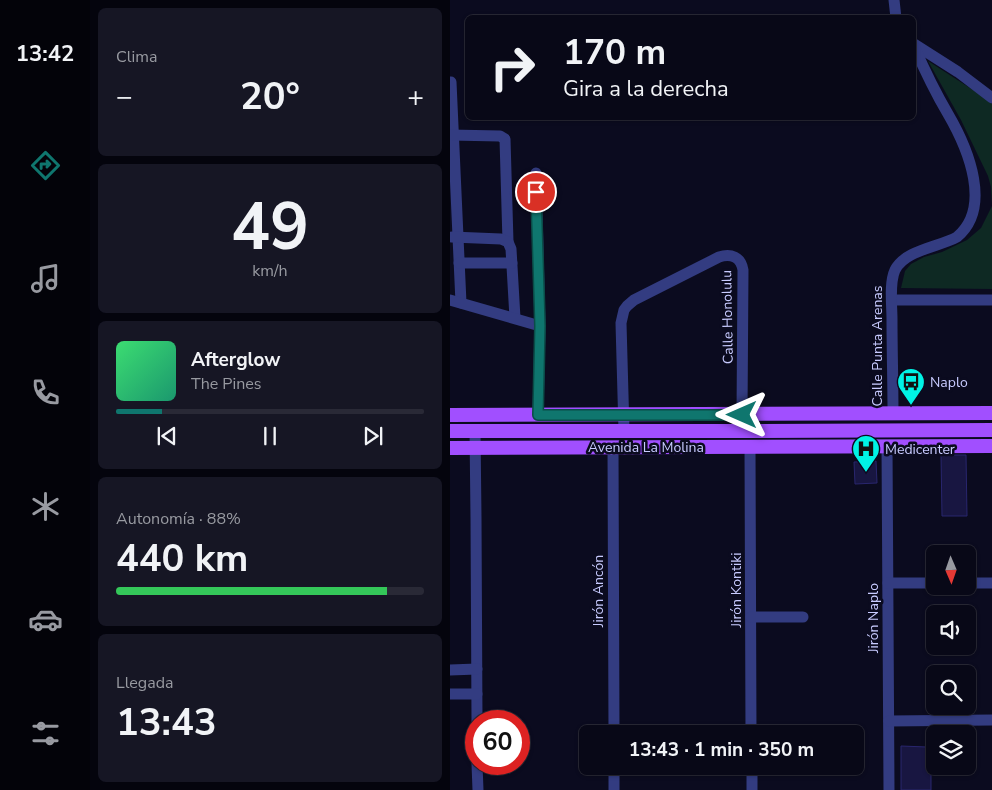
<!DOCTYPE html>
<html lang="es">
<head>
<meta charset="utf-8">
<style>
	:root { --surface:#080817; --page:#161624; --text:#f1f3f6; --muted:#989aa1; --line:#292936; --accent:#0f766e }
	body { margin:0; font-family:"Nunito Sans",sans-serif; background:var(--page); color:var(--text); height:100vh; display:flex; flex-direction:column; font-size:19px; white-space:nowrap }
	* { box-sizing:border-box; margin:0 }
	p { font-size:16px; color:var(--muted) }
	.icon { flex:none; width:28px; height:28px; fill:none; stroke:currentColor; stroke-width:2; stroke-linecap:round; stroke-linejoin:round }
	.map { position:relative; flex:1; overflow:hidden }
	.sheet { display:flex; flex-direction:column; gap:8px; padding:8px; background:#04040d; width:360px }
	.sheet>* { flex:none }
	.guide { position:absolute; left:15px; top:15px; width:451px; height:105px; border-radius:8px; box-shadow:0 1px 4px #0004,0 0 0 1px var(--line); background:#080817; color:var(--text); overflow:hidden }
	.needle { width:32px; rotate:178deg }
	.controls { position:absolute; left:476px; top:545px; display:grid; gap:10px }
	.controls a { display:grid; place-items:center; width:50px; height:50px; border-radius:8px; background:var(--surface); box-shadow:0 1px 4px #0004,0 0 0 1px var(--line); font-size:25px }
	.speed { position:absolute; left:15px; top:710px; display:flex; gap:10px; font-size:25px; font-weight:700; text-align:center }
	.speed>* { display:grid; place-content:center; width:65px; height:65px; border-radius:50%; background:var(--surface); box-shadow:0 1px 4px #0004,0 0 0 1px var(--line); line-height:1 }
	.speed .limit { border:8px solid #d22; background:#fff; color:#111 }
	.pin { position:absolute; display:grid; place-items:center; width:42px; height:42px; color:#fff; margin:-21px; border:2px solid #fff; border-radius:50%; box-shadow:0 1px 5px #0007 }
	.me { position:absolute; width:55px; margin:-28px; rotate:270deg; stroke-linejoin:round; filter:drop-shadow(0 0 4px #0008) }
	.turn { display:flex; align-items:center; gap:18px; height:105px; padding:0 15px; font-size:22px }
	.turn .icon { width:65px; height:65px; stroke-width:2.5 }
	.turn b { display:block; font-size:35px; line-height:42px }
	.big { font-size:38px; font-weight:700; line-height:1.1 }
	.sheet .card { flex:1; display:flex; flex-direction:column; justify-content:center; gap:8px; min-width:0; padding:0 18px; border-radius:8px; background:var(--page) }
	.sheet .dial { align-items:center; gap:0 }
	.dial b { font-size:65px; line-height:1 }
	.song { display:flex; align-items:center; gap:15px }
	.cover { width:60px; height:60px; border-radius:8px; background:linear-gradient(135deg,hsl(140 70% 55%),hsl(160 70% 35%)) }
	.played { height:5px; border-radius:2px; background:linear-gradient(90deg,var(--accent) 15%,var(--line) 15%) }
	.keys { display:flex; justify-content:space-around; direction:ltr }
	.heat { display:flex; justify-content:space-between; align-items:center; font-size:28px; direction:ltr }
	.charge { height:8px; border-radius:4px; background:linear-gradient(90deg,#34c759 88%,var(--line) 0) }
	.trip { position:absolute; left:129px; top:725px; width:285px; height:50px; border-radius:8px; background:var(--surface); box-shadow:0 1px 4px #0004,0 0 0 1px var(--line); font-weight:700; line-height:50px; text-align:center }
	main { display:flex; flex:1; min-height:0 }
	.menu { display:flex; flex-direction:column; width:90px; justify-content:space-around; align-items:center; background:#030309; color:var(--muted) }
	.menu .icon { width:35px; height:35px }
	.menu .selected { color:var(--accent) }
	.menu b { font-size:22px; color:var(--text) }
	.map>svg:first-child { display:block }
	.green { fill:#0e2923 }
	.building { fill:#181641; stroke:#29266e }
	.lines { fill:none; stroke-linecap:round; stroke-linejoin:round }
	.minor { stroke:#333c81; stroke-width:11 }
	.major { stroke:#a14fff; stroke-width:14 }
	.route-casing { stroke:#0a4d48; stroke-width:12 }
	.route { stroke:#0f766e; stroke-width:9 }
	.labels { text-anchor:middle; stroke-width:5; stroke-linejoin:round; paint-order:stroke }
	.street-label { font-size:14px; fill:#c8cbff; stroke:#0b0b1f }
	.poi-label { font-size:14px; fill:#c8cbff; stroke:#0b0b1f; text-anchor:start }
</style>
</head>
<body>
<main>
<nav class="menu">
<b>13:42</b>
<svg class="icon selected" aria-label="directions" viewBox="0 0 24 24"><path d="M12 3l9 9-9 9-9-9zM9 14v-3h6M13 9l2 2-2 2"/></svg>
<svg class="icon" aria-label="music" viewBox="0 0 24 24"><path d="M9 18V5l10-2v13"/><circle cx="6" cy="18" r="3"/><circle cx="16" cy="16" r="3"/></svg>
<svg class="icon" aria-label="phone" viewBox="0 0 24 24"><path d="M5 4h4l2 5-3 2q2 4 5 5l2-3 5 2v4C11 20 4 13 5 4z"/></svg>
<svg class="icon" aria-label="climate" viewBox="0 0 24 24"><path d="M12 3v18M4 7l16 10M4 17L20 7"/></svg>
<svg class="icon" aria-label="car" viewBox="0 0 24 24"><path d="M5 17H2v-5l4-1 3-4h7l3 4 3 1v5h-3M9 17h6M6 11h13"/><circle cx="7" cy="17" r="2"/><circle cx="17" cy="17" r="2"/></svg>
<svg class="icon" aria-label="filters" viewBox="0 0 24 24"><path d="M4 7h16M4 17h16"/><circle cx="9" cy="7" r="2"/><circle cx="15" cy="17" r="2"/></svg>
</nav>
<section class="sheet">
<div class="card"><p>Clima</p>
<div class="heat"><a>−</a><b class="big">20°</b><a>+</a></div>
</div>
<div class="card dial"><b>49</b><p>km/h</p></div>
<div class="card">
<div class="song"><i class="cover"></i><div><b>Afterglow</b><p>The Pines</p></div></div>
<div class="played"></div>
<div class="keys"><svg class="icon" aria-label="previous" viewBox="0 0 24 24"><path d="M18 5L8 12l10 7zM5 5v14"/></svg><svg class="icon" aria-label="pause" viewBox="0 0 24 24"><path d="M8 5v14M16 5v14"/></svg><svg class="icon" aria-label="next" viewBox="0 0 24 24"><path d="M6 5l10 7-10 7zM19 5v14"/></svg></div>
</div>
<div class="card"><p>Autonomía · 88%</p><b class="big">440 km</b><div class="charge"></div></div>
<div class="card"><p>Llegada</p><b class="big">13:43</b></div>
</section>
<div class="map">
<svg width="542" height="790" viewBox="0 0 542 790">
	<rect width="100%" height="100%" fill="#0b0b1f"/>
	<polygon class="green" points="478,61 537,99 542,104 542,289 451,288 455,271 461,264 474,257 492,252 517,240 531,228 542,206 541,187 538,176 511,120"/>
	<g class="building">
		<polygon points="491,455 516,455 517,516 492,516"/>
		<polygon points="426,461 427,483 405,484 404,462"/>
		<polygon points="451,746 477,747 477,752 481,752 481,790 451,790"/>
	</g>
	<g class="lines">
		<g class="minor">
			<polyline points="444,0 446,18"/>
			<polyline points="464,44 508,72 542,98"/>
			<polyline points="1,82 11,303"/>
			<polyline points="0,135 50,136 55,139 58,242"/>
			<polyline points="86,173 90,326 88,415"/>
			<polyline points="2,237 51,239 58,242 61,249 65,318"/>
			<polyline points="9,263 62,263"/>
			<polyline points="0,300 90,326"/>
			<polyline points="442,300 542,300"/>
			<path d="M 443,414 C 443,382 442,350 442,319 C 442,305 439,283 445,270 C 455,250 489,247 507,237 C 542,208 519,150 498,114 C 485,92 474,69 464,46"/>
			<polyline points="25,431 26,517 27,721"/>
			<path d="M 174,431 L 171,323 L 174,310 L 177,306 L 184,300 L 269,257 C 281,253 291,257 293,270 L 292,415"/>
			<polyline points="437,446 439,790"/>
			<polyline points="163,447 164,734"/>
			<polyline points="300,447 301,734"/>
			<polyline points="438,583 485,583"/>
			<polyline points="518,583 542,583"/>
			<polyline points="301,617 353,617"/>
			<polyline points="0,670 27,669"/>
			<polyline points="0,694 27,694"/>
			<polyline points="439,721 542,720"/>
			<polyline points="27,764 28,790"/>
			<polyline points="164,766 164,790"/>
			<polyline points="302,766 302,790"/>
		</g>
		<g class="major">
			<polyline points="0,415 542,413"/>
			<polyline points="0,431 287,431 542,430"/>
			<polyline points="0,448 542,446"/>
		</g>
	</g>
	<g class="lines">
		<defs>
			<polyline id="route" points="86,192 90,326 88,415 292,415"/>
		</defs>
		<use href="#route" class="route-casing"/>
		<use href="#route" class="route"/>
	</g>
	<defs>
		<symbol id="bus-pin" viewBox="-11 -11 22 30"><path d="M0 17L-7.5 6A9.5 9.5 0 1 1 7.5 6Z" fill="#00f3e5" stroke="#0b0b1f"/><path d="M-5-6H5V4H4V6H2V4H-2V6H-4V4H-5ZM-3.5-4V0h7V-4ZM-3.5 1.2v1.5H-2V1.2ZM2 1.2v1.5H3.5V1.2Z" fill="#111"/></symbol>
		<symbol id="hospital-pin" viewBox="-11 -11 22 30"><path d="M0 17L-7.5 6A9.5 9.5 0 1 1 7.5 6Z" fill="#00f3e5" stroke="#0b0b1f"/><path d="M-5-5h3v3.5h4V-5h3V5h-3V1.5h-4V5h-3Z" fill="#111"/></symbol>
	</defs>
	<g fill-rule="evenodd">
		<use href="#bus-pin" x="445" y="366" width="32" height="43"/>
		<use href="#hospital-pin" x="400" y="433" width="32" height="43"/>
	</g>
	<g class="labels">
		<g class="street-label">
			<text transform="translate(277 317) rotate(-91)" y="5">Calle Honolulu</text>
			<text transform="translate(427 346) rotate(-90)" y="5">Calle Punta Arenas</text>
			<text x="196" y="452">Avenida La Molina</text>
			<text transform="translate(286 590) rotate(-90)" y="5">Jirón Kontiki</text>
			<text transform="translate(148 591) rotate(-90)" y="5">Jirón Ancón</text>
			<text transform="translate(423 618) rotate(-90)" y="5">Jirón Naplo</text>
		</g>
		<g class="poi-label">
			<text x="480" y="387">Naplo</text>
			<text x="435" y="454">Medicenter</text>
		</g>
	</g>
</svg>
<div class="controls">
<a><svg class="needle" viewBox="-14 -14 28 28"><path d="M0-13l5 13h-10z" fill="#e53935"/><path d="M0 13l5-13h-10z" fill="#989aa1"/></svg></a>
<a><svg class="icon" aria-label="sound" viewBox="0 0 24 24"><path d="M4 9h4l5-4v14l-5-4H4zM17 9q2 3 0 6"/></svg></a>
<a><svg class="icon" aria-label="search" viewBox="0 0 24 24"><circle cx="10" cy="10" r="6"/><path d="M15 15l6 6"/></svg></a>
<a><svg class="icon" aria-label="layers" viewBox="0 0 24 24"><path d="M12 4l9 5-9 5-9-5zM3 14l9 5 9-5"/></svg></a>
</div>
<div class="speed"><div class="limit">60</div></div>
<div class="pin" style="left:86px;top:192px;background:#d93025"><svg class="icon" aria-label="arrive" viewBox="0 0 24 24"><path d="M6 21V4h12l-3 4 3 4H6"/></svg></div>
<svg class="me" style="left:292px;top:415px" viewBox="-20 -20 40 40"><path d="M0-17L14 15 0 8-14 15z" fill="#0f766e" stroke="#fff" stroke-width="4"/></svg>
<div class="trip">13:43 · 1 min · 350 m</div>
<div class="guide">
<div class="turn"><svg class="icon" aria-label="right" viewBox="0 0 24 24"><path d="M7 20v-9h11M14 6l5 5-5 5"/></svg><div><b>170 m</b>Gira a la derecha</div></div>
</div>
</div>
</main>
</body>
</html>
